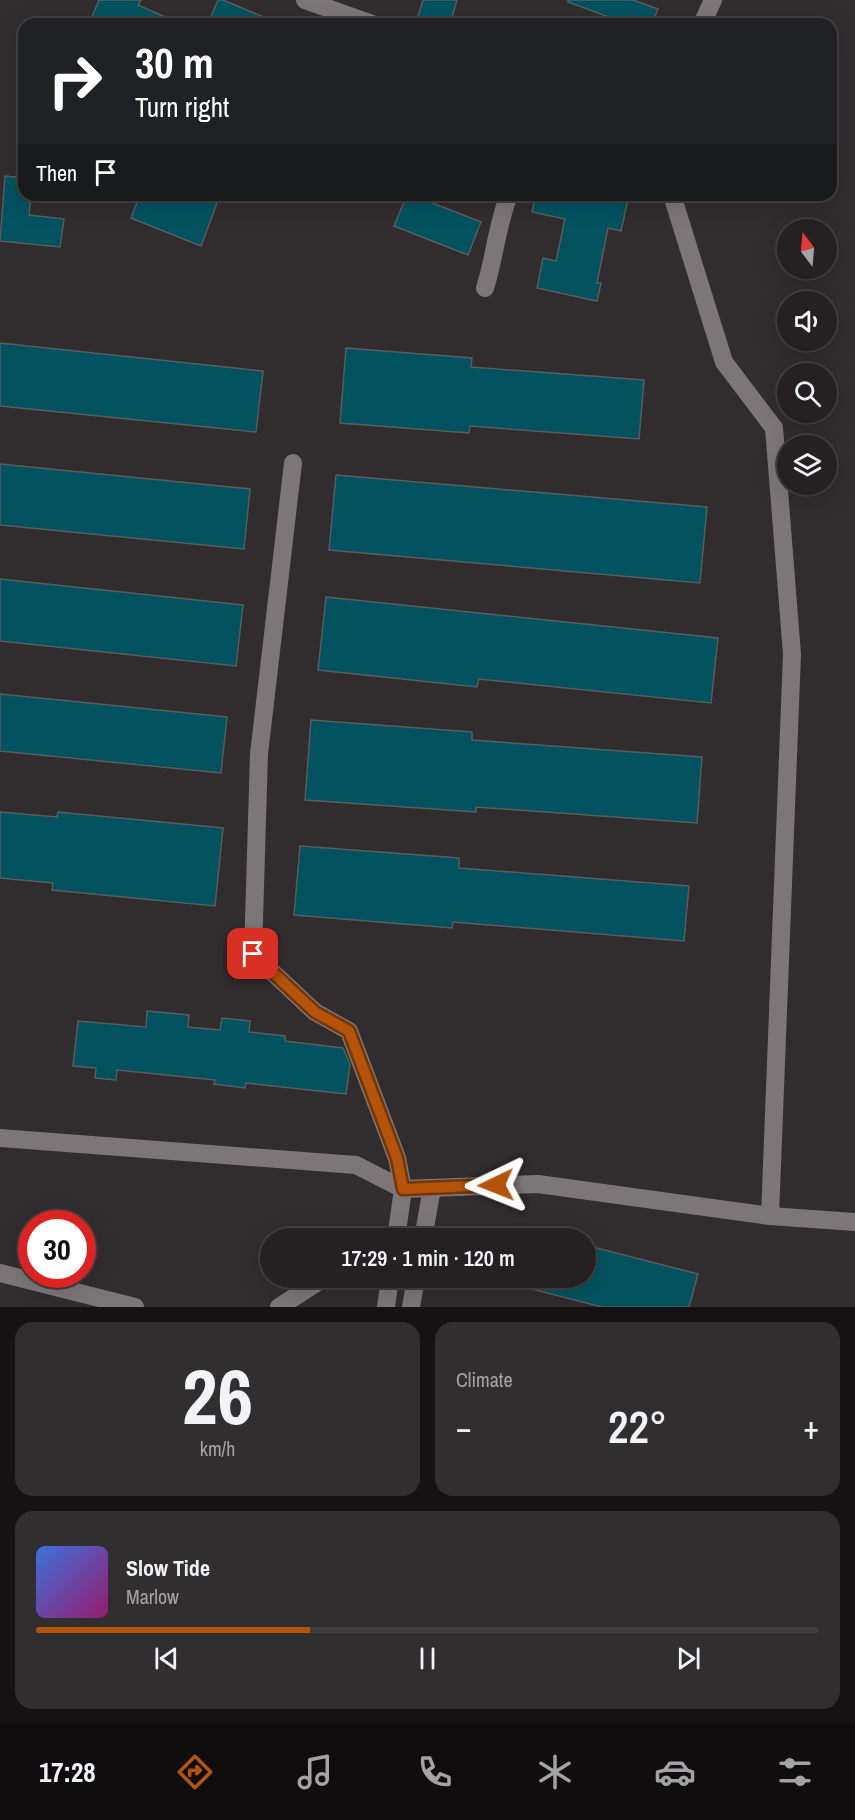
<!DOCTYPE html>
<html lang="en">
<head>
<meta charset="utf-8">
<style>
	:root { --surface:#252122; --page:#312e2f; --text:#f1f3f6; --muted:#a3a3a5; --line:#423e40; --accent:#b45309 }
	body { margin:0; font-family:"Archivo Narrow",sans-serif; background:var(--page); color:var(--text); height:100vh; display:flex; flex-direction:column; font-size:22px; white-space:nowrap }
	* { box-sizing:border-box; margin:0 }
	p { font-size:20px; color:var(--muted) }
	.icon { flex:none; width:33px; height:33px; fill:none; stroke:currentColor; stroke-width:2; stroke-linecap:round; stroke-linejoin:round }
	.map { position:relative; height:1307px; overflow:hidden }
	.drawer { display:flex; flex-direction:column; gap:15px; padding:15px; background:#141213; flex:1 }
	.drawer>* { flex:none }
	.hud { position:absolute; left:18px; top:18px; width:819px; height:183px; border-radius:18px; box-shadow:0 6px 24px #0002,0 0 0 2px var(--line); background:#202124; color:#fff; overflow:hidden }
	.needle { width:39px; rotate:344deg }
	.controls { position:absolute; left:777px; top:219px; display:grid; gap:12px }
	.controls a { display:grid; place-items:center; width:60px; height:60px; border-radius:50%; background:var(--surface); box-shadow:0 6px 24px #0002,0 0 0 2px var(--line); font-size:30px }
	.speed { position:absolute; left:18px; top:1210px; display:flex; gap:12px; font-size:30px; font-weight:700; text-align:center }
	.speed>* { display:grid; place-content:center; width:78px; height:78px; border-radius:50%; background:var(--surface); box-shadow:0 6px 24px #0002,0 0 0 2px var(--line); line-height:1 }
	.speed .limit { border:9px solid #d22; background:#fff; color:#111 }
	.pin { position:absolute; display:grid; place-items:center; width:51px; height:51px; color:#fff; margin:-26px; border-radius:12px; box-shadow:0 3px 9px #0006 }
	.me { position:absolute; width:66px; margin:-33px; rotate:268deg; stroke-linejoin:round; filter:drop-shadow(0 0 4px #0008) }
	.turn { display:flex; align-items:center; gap:21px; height:126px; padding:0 18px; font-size:27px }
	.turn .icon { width:78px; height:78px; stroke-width:2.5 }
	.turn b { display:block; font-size:42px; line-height:51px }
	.then { display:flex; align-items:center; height:57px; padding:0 18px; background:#0003; gap:12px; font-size:22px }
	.big { font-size:45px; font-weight:600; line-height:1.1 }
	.drawer .widget { flex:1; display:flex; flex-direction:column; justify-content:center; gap:9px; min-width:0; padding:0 21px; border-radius:18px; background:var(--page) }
	.drawer .dial { align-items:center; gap:0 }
	.dial b { font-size:78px; line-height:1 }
	.song { display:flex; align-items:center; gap:18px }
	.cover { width:72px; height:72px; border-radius:9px; background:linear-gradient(135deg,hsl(220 70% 55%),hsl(320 70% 35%)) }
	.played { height:6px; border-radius:3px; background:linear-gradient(90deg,var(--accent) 35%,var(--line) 35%) }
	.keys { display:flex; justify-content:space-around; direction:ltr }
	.heat { display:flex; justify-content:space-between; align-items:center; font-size:33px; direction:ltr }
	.drawer .tiles { flex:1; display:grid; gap:15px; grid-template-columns:1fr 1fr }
	.widget:last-child { grid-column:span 2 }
	.trip { position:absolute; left:260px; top:1228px; width:336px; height:60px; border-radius:30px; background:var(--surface); box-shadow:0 6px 24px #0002,0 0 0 2px var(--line); font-weight:600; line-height:60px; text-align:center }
	.tab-bar { display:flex; height:96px; justify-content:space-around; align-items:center; background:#0f0d0e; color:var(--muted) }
	.tab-bar .icon { width:42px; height:42px }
	.tab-bar .active { color:var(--accent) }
	.tab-bar b { font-size:27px; color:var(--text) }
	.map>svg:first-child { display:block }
	.building { fill:#025260; stroke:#575d5f; stroke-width:1.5 }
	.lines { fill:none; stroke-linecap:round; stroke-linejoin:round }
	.street { stroke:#7c7678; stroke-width:18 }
	.route-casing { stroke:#753606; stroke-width:15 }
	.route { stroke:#b45309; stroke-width:10 }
</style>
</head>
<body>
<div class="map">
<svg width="855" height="1307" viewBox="0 0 855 1307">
	<rect width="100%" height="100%" fill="#312c2e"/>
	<g class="building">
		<polygon points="99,0 141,0 138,5 181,24 89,24"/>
		<polygon points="218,0 223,0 280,24 208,24"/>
		<polygon points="423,0 457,0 450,24 432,24 417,20"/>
		<polygon points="568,0 633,0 658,9 652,24 628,24 568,2"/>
		<polygon points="5,176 24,178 24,195 31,195 29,215 64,219 60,247 0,241"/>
		<polygon points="140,195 220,195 201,246 131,218"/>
		<polygon points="407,195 412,195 481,222 468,255 394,226"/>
		<polygon points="536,195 629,195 621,231 608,228 597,283 601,283 597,301 537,288 543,258 556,261 565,219 532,212"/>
		<polygon points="0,343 263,371 256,432 0,406"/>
		<polygon points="346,348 472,358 471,367 644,380 639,439 470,426 469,433 340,423"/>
		<polygon points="0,464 250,489 244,549 0,525"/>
		<polygon points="336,475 707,507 700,583 329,550"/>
		<polygon points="0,579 243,605 236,666 0,641"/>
		<polygon points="326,597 718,638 711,703 479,679 477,687 318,670"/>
		<polygon points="0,694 227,717 221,773 0,751"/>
		<polygon points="311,720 472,732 472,740 702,757 697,823 476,807 476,812 305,800"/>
		<polygon points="0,812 57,817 58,812 223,828 215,906 52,890 53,883 0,878"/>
		<polygon points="300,846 459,858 459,868 689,886 684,941 453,922 452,928 294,915"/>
		<polygon points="147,1011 189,1015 188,1027 220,1030 222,1018 250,1021 249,1032 285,1036 285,1041 343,1048 350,1064 346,1094 246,1083 245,1088 214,1084 215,1080 117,1070 116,1080 95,1078 96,1068 73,1066 78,1021 146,1027"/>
		<polygon points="585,1245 698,1274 689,1307 602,1307 512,1284 513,1278 585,1278"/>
	</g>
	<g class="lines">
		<g class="street">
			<polyline points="305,0 372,24"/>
			<polyline points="702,24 713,0"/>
			<polyline points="672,195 724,362 774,428 792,654 770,1216"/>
			<path d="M 485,288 C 495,257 497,224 509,195"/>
			<polyline points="293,463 259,754 253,954 315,1012 349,1031 397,1158 403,1189 396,1239"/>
			<polyline points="0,1138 356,1165 403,1189 538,1184 770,1216 855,1222"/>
			<polyline points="423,1239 432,1188"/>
			<polyline points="0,1273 135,1307"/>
			<polyline points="279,1307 324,1278"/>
			<polyline points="386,1307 390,1278"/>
			<polyline points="411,1307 416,1278"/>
		</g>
	</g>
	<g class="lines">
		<defs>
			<polyline id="route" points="253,954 315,1012 349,1031 397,1158 403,1189 496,1185"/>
		</defs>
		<use href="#route" class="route-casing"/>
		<use href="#route" class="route"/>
	</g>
</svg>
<div class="controls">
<a><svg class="needle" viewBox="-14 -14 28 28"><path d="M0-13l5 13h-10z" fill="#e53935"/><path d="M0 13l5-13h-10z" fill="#a3a3a5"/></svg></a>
<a><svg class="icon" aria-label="sound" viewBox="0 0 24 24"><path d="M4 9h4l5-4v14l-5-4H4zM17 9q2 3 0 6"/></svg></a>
<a><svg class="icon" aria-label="search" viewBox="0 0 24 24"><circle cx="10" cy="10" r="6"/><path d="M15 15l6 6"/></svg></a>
<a><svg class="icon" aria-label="layers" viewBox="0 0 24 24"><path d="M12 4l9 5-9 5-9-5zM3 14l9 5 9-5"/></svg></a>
</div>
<div class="speed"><div class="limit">30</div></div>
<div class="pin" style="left:253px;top:954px;background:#d93025"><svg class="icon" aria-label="arrive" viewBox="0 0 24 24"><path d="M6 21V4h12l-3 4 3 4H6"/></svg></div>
<svg class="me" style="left:496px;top:1185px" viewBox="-20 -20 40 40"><path d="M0-17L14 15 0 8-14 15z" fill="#b45309" stroke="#fff" stroke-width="4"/></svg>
<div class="trip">17:29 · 1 min · 120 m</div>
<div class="hud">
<div class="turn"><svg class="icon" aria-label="right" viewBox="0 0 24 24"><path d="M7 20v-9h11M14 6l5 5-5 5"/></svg><div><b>30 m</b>Turn right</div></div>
<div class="then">Then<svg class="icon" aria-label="arrive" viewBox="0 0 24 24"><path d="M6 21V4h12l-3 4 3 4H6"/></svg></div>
</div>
</div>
<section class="drawer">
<div class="tiles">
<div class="widget dial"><b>26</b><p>km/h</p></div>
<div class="widget"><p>Climate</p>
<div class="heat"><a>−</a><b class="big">22°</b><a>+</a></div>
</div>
<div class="widget">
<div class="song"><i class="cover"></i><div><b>Slow Tide</b><p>Marlow</p></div></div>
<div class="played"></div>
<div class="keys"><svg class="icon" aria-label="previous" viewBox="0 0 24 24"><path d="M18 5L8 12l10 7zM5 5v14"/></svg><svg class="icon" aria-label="pause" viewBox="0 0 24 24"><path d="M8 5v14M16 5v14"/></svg><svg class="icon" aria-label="next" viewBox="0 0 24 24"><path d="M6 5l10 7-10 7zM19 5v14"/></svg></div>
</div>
</div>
</section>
<nav class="tab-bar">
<b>17:28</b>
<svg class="icon active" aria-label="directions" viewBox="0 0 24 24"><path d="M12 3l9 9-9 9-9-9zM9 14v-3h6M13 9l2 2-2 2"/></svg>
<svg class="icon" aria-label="music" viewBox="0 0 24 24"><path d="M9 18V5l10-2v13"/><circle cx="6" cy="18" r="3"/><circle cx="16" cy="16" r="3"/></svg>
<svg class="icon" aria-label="phone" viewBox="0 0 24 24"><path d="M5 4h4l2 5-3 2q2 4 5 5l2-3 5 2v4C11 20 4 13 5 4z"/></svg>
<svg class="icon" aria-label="climate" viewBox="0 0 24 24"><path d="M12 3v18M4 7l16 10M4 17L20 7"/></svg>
<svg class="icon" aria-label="car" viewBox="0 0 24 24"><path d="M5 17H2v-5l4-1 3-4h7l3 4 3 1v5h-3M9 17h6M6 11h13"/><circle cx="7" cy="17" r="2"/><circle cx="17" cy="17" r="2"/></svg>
<svg class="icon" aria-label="filters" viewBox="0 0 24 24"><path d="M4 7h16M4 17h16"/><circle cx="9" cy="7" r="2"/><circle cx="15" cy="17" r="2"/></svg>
</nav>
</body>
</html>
